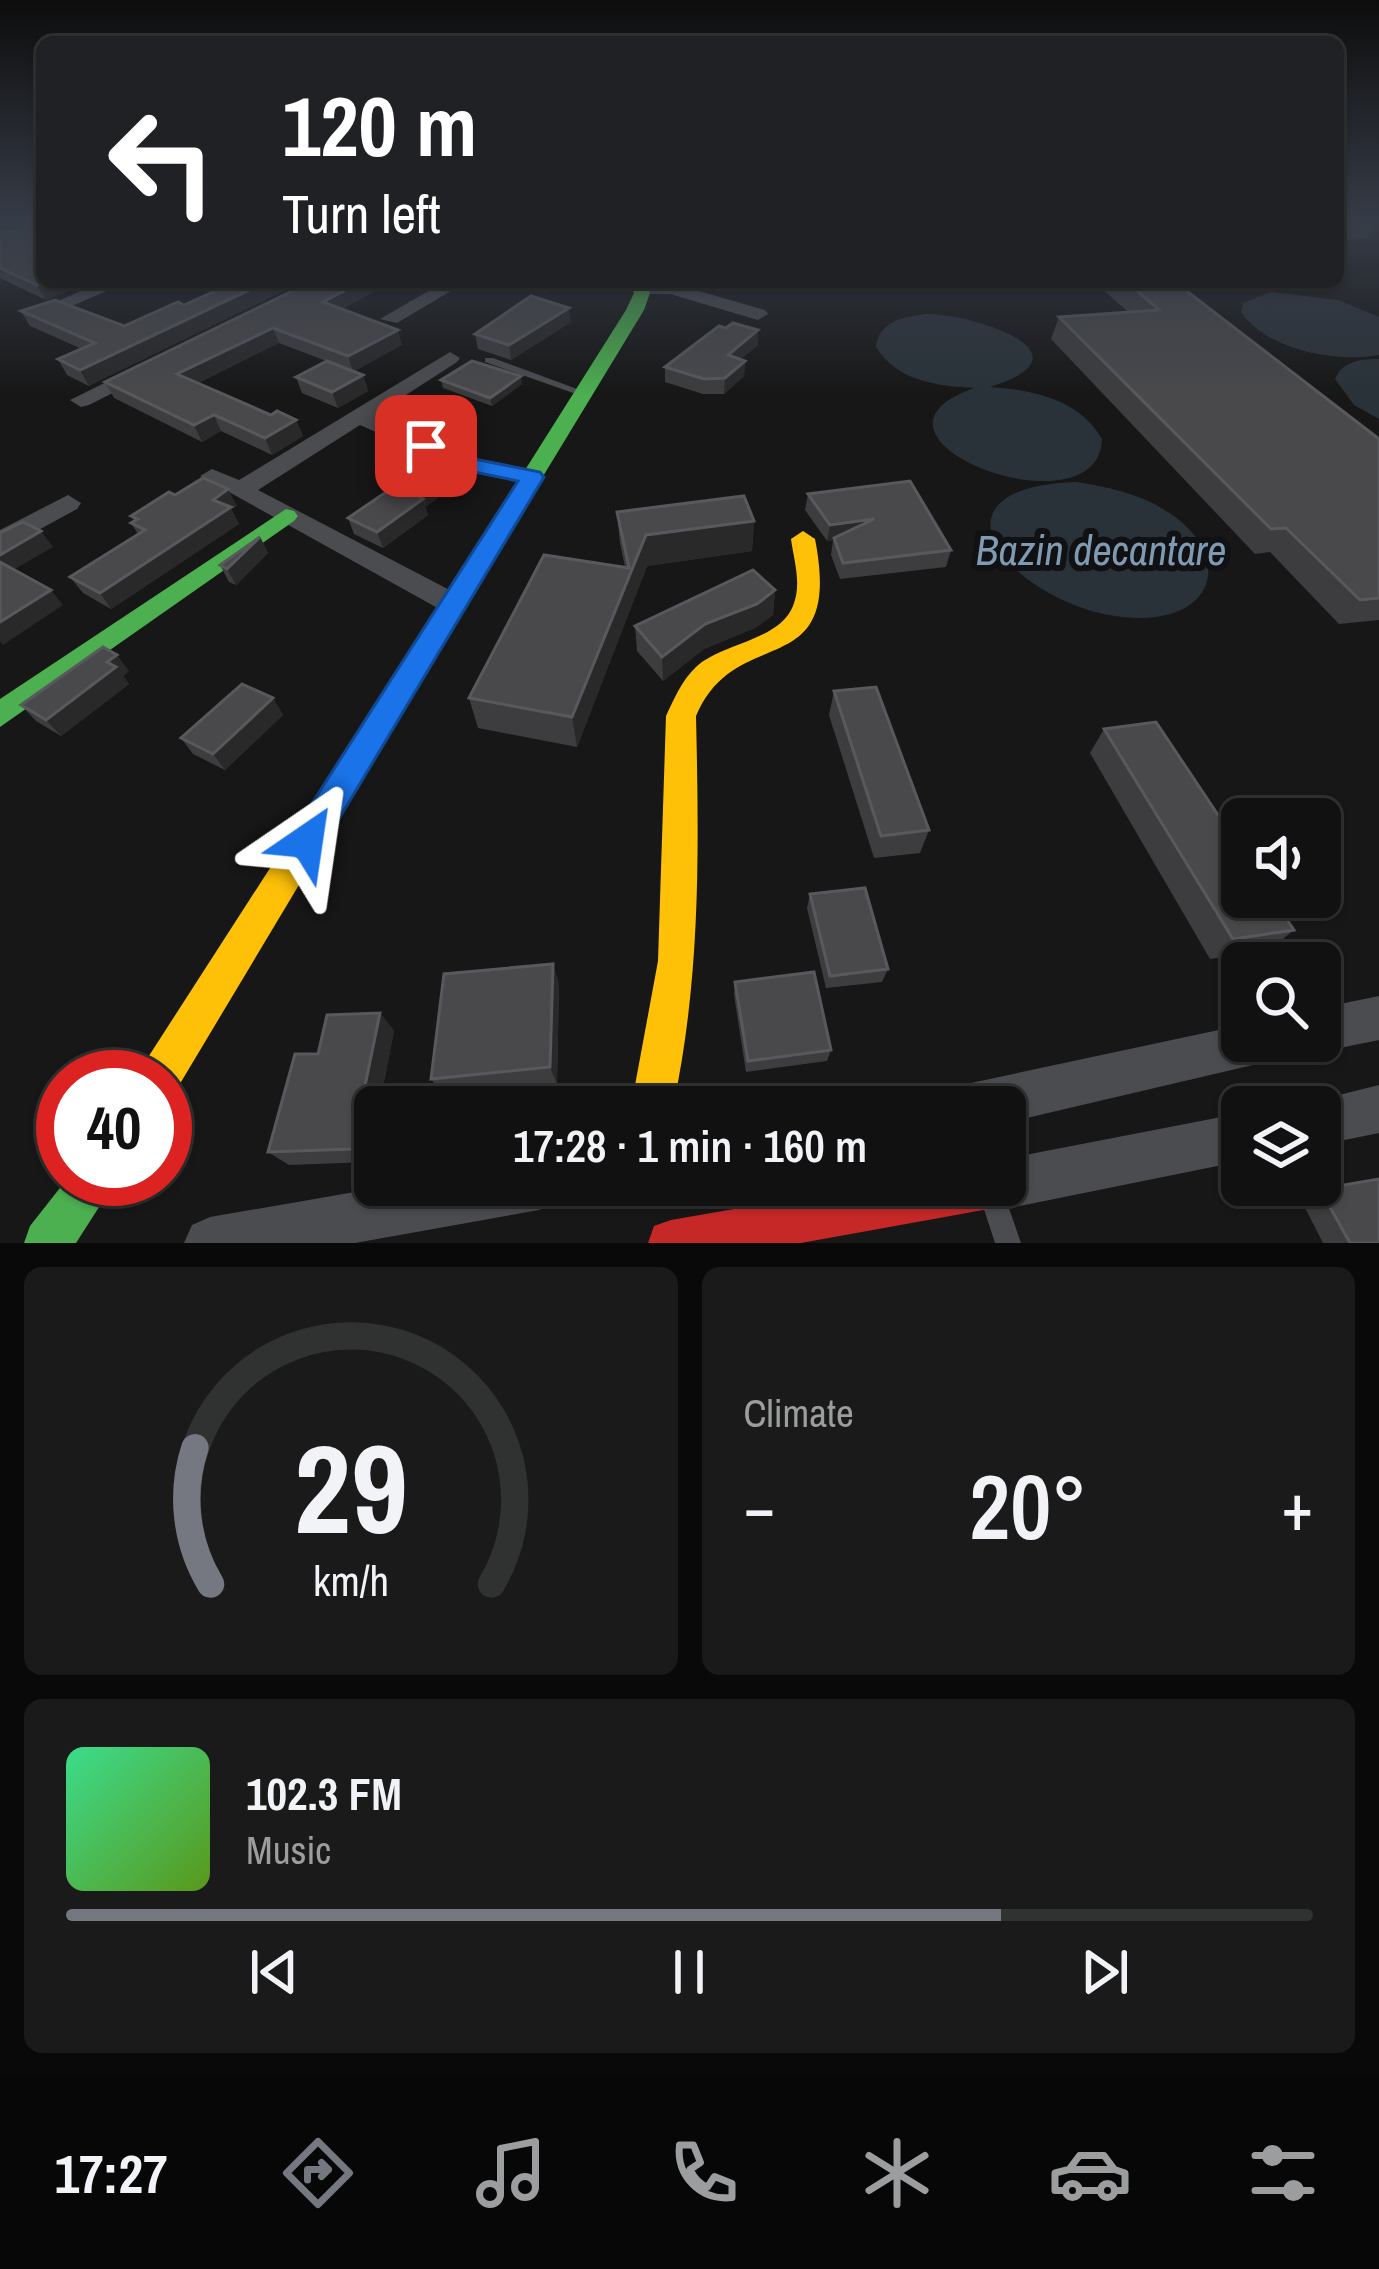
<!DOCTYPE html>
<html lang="en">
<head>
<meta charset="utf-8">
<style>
	:root { --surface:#111; --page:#1a1a1a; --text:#f1f3f6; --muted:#9c9d9f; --line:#303131; --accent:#757880 }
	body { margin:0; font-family:"Archivo Narrow",sans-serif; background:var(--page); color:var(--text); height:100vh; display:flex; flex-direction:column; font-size:45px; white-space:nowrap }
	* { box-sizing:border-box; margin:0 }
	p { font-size:39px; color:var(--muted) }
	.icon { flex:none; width:66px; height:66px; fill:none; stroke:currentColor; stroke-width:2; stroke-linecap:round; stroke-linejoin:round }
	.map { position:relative; height:1243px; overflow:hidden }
	.drawer { display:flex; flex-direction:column; gap:24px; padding:24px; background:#090909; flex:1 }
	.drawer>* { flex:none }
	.hud { position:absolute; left:36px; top:36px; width:1308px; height:252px; border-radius:18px; box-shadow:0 3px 9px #0004,0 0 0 3px var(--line); background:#202124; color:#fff; overflow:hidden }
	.tools { position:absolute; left:1221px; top:798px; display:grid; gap:24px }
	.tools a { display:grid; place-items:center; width:120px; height:120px; border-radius:18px; background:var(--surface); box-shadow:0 3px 9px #0004,0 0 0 3px var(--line); font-size:60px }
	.speed { position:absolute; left:36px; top:1050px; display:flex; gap:24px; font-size:60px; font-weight:700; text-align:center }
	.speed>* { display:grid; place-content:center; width:156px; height:156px; border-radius:50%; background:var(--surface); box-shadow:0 3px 9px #0004,0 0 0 3px var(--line); line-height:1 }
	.speed .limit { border:18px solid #d22; background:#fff; color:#111 }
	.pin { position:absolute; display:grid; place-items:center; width:102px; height:102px; color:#fff; margin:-51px; border-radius:24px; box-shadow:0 6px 18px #0006 }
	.me { position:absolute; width:132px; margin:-66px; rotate:32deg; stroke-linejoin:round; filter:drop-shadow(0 0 9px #0008) }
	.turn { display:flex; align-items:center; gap:42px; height:252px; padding:0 48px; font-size:54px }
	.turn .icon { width:156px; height:156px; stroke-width:2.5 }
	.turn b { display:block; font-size:84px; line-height:102px }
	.big { font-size:90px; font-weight:600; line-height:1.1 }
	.drawer .widget { flex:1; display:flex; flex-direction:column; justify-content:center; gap:18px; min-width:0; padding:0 42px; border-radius:18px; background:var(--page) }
	.drawer .dial { align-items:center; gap:0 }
	.dial svg { height:312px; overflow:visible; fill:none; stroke:var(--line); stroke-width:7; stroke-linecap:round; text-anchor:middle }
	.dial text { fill:var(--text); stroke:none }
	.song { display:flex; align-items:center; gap:36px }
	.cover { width:144px; height:144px; border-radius:18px; background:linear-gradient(135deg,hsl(150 70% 55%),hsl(90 70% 35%)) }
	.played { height:12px; border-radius:6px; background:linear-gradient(90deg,var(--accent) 75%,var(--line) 75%) }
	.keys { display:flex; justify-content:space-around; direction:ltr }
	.heat { display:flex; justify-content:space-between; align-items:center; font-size:66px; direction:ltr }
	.drawer .tiles { flex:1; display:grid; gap:24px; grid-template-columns:1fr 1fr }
	.widget:last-child { grid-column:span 2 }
	.trip { position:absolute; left:354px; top:1086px; width:672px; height:120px; border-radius:18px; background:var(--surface); box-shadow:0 3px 9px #0004,0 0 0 3px var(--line); font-weight:600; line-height:120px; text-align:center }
	.dock { display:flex; height:192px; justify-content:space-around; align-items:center; background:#070707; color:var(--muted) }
	.dock .icon { width:84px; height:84px }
	.dock .active { color:var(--accent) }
	.dock b { font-size:54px; color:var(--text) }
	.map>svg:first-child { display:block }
	.water { fill:#2a3239 }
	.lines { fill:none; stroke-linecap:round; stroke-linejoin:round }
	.lane { fill:#4b4c50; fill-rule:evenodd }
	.street { fill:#4b4c50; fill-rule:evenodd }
	.fast { fill:#4caf50; fill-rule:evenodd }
	.slow { fill:#ffc107; fill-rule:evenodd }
	.jam { fill:#c62828; fill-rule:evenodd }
	.wall { fill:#3d3d3f }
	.shaded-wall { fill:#29292a }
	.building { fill:#49494c; stroke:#58595d; stroke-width:3 }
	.route { fill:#1a73e8; stroke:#114b97; stroke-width:3 }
	.labels { text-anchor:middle; stroke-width:12; stroke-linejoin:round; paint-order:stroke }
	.water-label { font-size:42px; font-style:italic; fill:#7f9bb3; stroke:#111113 }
</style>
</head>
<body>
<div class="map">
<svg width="1379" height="1243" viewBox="0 0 1379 1243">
	<rect width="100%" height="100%" fill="#171717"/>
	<g class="water">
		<path d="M 1271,292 L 1338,300 L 1379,317 L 1379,355 C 1337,363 1266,350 1241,312 L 1243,303 Z"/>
		<path d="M 926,314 C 975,314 1097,354 990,387 C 1033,390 1079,399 1102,439 C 1099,538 833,438 974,388 C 937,386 897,381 876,347 C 879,321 903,317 926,314 Z"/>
		<path d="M 1379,359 L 1379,419 L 1354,405 L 1335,379 C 1342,361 1361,359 1379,359 Z"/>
		<path d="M 1076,482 C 1109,487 1142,494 1171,514 C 1232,556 1216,618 1140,618 C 1026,618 904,488 1076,482 Z"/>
	</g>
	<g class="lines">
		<g class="lane">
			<polygon points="485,358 493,358 588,393 579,395 485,362"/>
			<polygon points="994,1187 1003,1191 1021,1243 995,1243 981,1200 985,1191"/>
		</g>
		<g class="street">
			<polygon points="102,282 127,282 40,320 23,316"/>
			<polygon points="444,282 466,282 397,323 380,319"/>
			<polygon points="671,283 765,310 768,314 758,320 670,294 642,294 633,289 642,284"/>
			<polygon points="450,352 460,358 457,362 375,415 479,460 541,472 544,477 541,482 464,471 360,425 258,490 463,597 468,604 463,611 443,611 200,476 212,469 239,480"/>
			<polygon points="145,363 156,369 152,373 89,405 81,407 70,400"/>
			<polygon points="68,495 81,503 77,509 0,551 0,530"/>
			<polygon points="1379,996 1379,1040 1320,1052 1304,1046 1302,1041 1320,1041 1320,1008"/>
			<polygon points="1242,1025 1242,1041 1293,1041 1287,1057 1005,1123 1005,1107 947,1107 954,1090 971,1083"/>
			<polygon points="1379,1085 1379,1133 1320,1145 1320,1107 1303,1104"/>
			<polygon points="1242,1113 1242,1161 1005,1209 987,1202 981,1185 1005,1185 1005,1159"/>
			<polygon points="395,1185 564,1185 557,1203 539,1210 355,1243 184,1243 192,1225 210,1217"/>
		</g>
		<g class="fast">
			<polygon points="628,282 644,282 650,293 644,310 511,529 495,529 491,524 626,310 634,293"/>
			<polygon points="286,509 294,511 298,516 294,521 0,727 0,699"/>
			<polygon points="67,1179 117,1179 76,1243 24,1243 30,1226"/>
		</g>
		<g class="slow">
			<polygon points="503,516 515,524 175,1092 165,1096 165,1077 139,1077 145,1062 495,519"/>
			<path d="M 803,531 L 815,539 C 844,687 736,620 696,716 C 699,848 701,977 673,1107 L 631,1107 L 658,961 L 666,716 C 674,699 682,680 696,667 C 722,643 779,641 793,606 C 802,584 794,561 791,539 Z"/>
		</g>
		<polygon class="jam" points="1005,1165 1016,1169 1022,1185 1016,1201 1000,1207 801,1243 648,1243 654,1226 671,1220 871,1185 1005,1185"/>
	</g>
	<g class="wall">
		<polygon points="1338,221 1377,221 1367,239 1338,240"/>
		<polygon points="0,229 10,233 46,300 0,278"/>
		<polygon points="311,282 391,282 342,309 402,345 353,371 363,375 368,391 338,408 302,393 296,377 326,361 279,343 198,383 271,415 296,420 303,436 272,455 221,431 202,442 114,398 105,382"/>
		<polygon points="512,282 561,282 545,292"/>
		<polygon points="1101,282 1175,282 1379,439 1379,620 1339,624 1270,552 1255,554 1051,339 1059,317 1128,312 1099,286"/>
		<polygon points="184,305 89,386 67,375 58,359 82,349 30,326 21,311 124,326"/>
		<polygon points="571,322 511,360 478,349 475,334"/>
		<polygon points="726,328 758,330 758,345 741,359 745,361 744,376 724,394 703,394 665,382 665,367"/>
		<polygon points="441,380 522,384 492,406 443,388"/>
		<polygon points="397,480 459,482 425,506 428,515 383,548 354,534 348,518 400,488"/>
		<polygon points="808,494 951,550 946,567 840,579 831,555 833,540 827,541 805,510"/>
		<polygon points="175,495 237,506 231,509 239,524 111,609 83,593 70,577 138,534 131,523 134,521 131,516"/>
		<polygon points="617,512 754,521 752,551 647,566 577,747 478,728 469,698 625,567 620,543"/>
		<polygon points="260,537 268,553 236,585 229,582 220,565"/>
		<polygon points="775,590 773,615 755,628 704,649 663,681 637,651 635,626"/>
		<polygon points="129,671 123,676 129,684 61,736 36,721 21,705"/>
		<polygon points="834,691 929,830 920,853 874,858 829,715"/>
		<polygon points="273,698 283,715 225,770 193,754 181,738"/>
		<polygon points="1104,729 1294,930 1269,950 1210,959 1090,753"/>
		<polygon points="810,894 888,969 882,982 826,988 807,908"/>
		<polygon points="735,982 831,1050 827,1061 746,1072 734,995"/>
		<polygon points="559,983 557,1084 443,1095 431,1079"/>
		<polygon points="380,1013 394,1031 379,1107 375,1107 368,1162 289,1165 268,1152"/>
		<polygon points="1320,1189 1379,1243 1323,1243 1299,1196"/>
	</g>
	<g class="shaded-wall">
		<polygon points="45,282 90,282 46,300 37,285"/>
		<polygon points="266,282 302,282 89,386 80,370"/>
		<polygon points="361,282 391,282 328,317 323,302"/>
		<polygon points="544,282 561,282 545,292"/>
		<polygon points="569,308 571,322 511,360 509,345"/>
		<polygon points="273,328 279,343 185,389 177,374"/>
		<polygon points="398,330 402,345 353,372 348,356"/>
		<polygon points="758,330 758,345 727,371 728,355"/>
		<polygon points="745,361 744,376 724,394 725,378"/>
		<polygon points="363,375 368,391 338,408 332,392"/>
		<polygon points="521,376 522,384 492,406 490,398"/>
		<polygon points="214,415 221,431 202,442 194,425"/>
		<polygon points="296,420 303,436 272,455 265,438"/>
		<polygon points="455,466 459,482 426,507 422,490"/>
		<polygon points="228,489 237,506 231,509 239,524 111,609 100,593 213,500"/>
		<polygon points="423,499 428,515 383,548 377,532"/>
		<polygon points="874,519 871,535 827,541 830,525"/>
		<polygon points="754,521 752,551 647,566 577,747 572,717 646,535"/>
		<polygon points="41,531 53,547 6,574 0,567 0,555"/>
		<polygon points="260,537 268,553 236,585 227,569"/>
		<polygon points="51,590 63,605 3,645 0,641 0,622"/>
		<polygon points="775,590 773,615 755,628 704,649 663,681 662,657 705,624"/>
		<polygon points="117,655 129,671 123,676 129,684 61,736 46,720"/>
		<polygon points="273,698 283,715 225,770 213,754"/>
		<polygon points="553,964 559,983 557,1084 550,1067"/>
		<polygon points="380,1013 394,1031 379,1107 375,1107 375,1127 368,1162 352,1149"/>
	</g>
	<g class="building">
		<polygon points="42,222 42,282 45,282 37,285 0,268 0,229 10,233"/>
		<polygon points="235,282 266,282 80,370 58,359 95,343 21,311 55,300 124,326 178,302 184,305"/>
		<polygon points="311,282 361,282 323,302 398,330 348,356 273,328 177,374 271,415 277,411 296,420 265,438 214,415 194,425 105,382"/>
		<polygon points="1127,282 1175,282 1379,439 1379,598 1360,600 1286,528 1271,529 1059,317 1159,310"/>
		<polygon points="531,296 569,308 509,345 475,334"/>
		<polygon points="733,323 758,330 728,355 745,361 725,378 704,379 665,367 719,326 726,328"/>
		<polygon points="327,361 363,375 332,392 296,377"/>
		<polygon points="472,361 521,376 490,398 441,380"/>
		<polygon points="431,456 455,466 422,490 397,480"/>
		<polygon points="203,478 228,489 213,500 231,507 100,593 70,577 145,530 131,523 138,519 131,516 169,492 175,495"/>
		<polygon points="910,481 951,550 843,563 834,538 874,519 830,525 808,494"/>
		<polygon points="395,486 423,499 377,532 348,518"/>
		<polygon points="744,496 754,521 646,535 572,717 469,698 544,555 629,568 617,512"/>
		<polygon points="23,522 41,531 0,555 0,533"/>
		<polygon points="260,537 227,569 220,565"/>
		<polygon points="0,562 51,590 0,622"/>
		<polygon points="753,570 775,590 757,604 705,624 662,657 635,626"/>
		<polygon points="103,647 117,655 107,662 116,667 46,720 21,705"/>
		<polygon points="242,684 273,698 213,754 181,738"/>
		<polygon points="876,687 929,830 881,836 834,691"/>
		<polygon points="1156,722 1242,851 1242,897 1272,897 1294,930 1233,939 1104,729"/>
		<polygon points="865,888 888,969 830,976 810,894"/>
		<polygon points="553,964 550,1067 431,1079 444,974"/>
		<polygon points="814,972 831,1050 748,1061 735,982"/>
		<polygon points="380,1013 352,1149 268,1152 295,1054 318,1054 327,1015"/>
		<polygon points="1379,1179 1379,1243 1350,1243 1320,1189"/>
	</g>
	<linearGradient id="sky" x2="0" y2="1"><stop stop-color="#0d0d0d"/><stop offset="0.56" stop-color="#363c47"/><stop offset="1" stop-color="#363c47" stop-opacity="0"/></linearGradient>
	<rect width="1379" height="395" fill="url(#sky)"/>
	<polygon class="route" points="426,439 479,460 540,472 544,477 319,852 307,856 295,852 290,841 295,830 518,481 465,470 418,450 418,441"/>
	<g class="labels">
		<g class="water-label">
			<text x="1101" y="565">Bazin decantare</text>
		</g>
	</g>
</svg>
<div class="tools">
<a><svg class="icon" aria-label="sound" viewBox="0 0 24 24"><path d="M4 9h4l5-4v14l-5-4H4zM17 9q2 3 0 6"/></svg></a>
<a><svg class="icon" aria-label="search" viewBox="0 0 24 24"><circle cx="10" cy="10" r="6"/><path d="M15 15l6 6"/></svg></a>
<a><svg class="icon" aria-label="layers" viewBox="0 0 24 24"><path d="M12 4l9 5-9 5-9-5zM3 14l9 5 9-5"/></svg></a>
</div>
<div class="speed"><div class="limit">40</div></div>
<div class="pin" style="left:426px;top:446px;background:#d93025"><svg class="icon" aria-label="arrive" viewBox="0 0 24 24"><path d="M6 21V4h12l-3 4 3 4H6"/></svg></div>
<svg class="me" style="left:307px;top:841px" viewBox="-20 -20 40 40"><path d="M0-17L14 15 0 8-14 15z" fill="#1a73e8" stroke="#fff" stroke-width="4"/></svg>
<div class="trip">17:28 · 1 min · 160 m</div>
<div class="hud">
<div class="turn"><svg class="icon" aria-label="left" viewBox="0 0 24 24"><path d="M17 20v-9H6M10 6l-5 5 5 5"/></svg><div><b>120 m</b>Turn left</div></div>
</div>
</div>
<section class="drawer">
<div class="tiles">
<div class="widget dial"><svg viewBox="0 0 100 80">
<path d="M14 69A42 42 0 1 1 86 69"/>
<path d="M14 69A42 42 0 0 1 10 34" stroke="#757880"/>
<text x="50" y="56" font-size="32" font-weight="700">29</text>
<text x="50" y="72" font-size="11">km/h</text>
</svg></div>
<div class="widget"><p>Climate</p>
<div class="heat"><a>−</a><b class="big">20°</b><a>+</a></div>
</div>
<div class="widget">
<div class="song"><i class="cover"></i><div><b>102.3 FM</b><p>Music</p></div></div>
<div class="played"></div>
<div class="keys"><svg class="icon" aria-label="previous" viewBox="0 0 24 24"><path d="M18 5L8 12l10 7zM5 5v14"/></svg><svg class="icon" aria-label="pause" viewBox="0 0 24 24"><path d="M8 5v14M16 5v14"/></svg><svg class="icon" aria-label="next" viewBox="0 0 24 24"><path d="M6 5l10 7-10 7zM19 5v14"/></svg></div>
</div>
</div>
</section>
<nav class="dock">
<b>17:27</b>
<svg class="icon active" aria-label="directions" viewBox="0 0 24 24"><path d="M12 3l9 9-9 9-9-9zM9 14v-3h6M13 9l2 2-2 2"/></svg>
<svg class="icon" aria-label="music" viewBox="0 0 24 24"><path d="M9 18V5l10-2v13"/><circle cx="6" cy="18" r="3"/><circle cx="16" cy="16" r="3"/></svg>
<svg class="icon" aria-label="phone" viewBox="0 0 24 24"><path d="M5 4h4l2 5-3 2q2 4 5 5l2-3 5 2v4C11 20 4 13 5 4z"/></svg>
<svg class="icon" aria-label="climate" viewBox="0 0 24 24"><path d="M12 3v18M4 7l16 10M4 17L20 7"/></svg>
<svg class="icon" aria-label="car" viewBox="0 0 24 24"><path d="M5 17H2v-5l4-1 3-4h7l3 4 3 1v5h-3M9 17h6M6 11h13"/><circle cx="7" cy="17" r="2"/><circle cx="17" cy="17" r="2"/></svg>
<svg class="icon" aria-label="filters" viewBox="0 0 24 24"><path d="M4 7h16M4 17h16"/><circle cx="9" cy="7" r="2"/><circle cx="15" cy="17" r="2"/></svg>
</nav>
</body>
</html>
